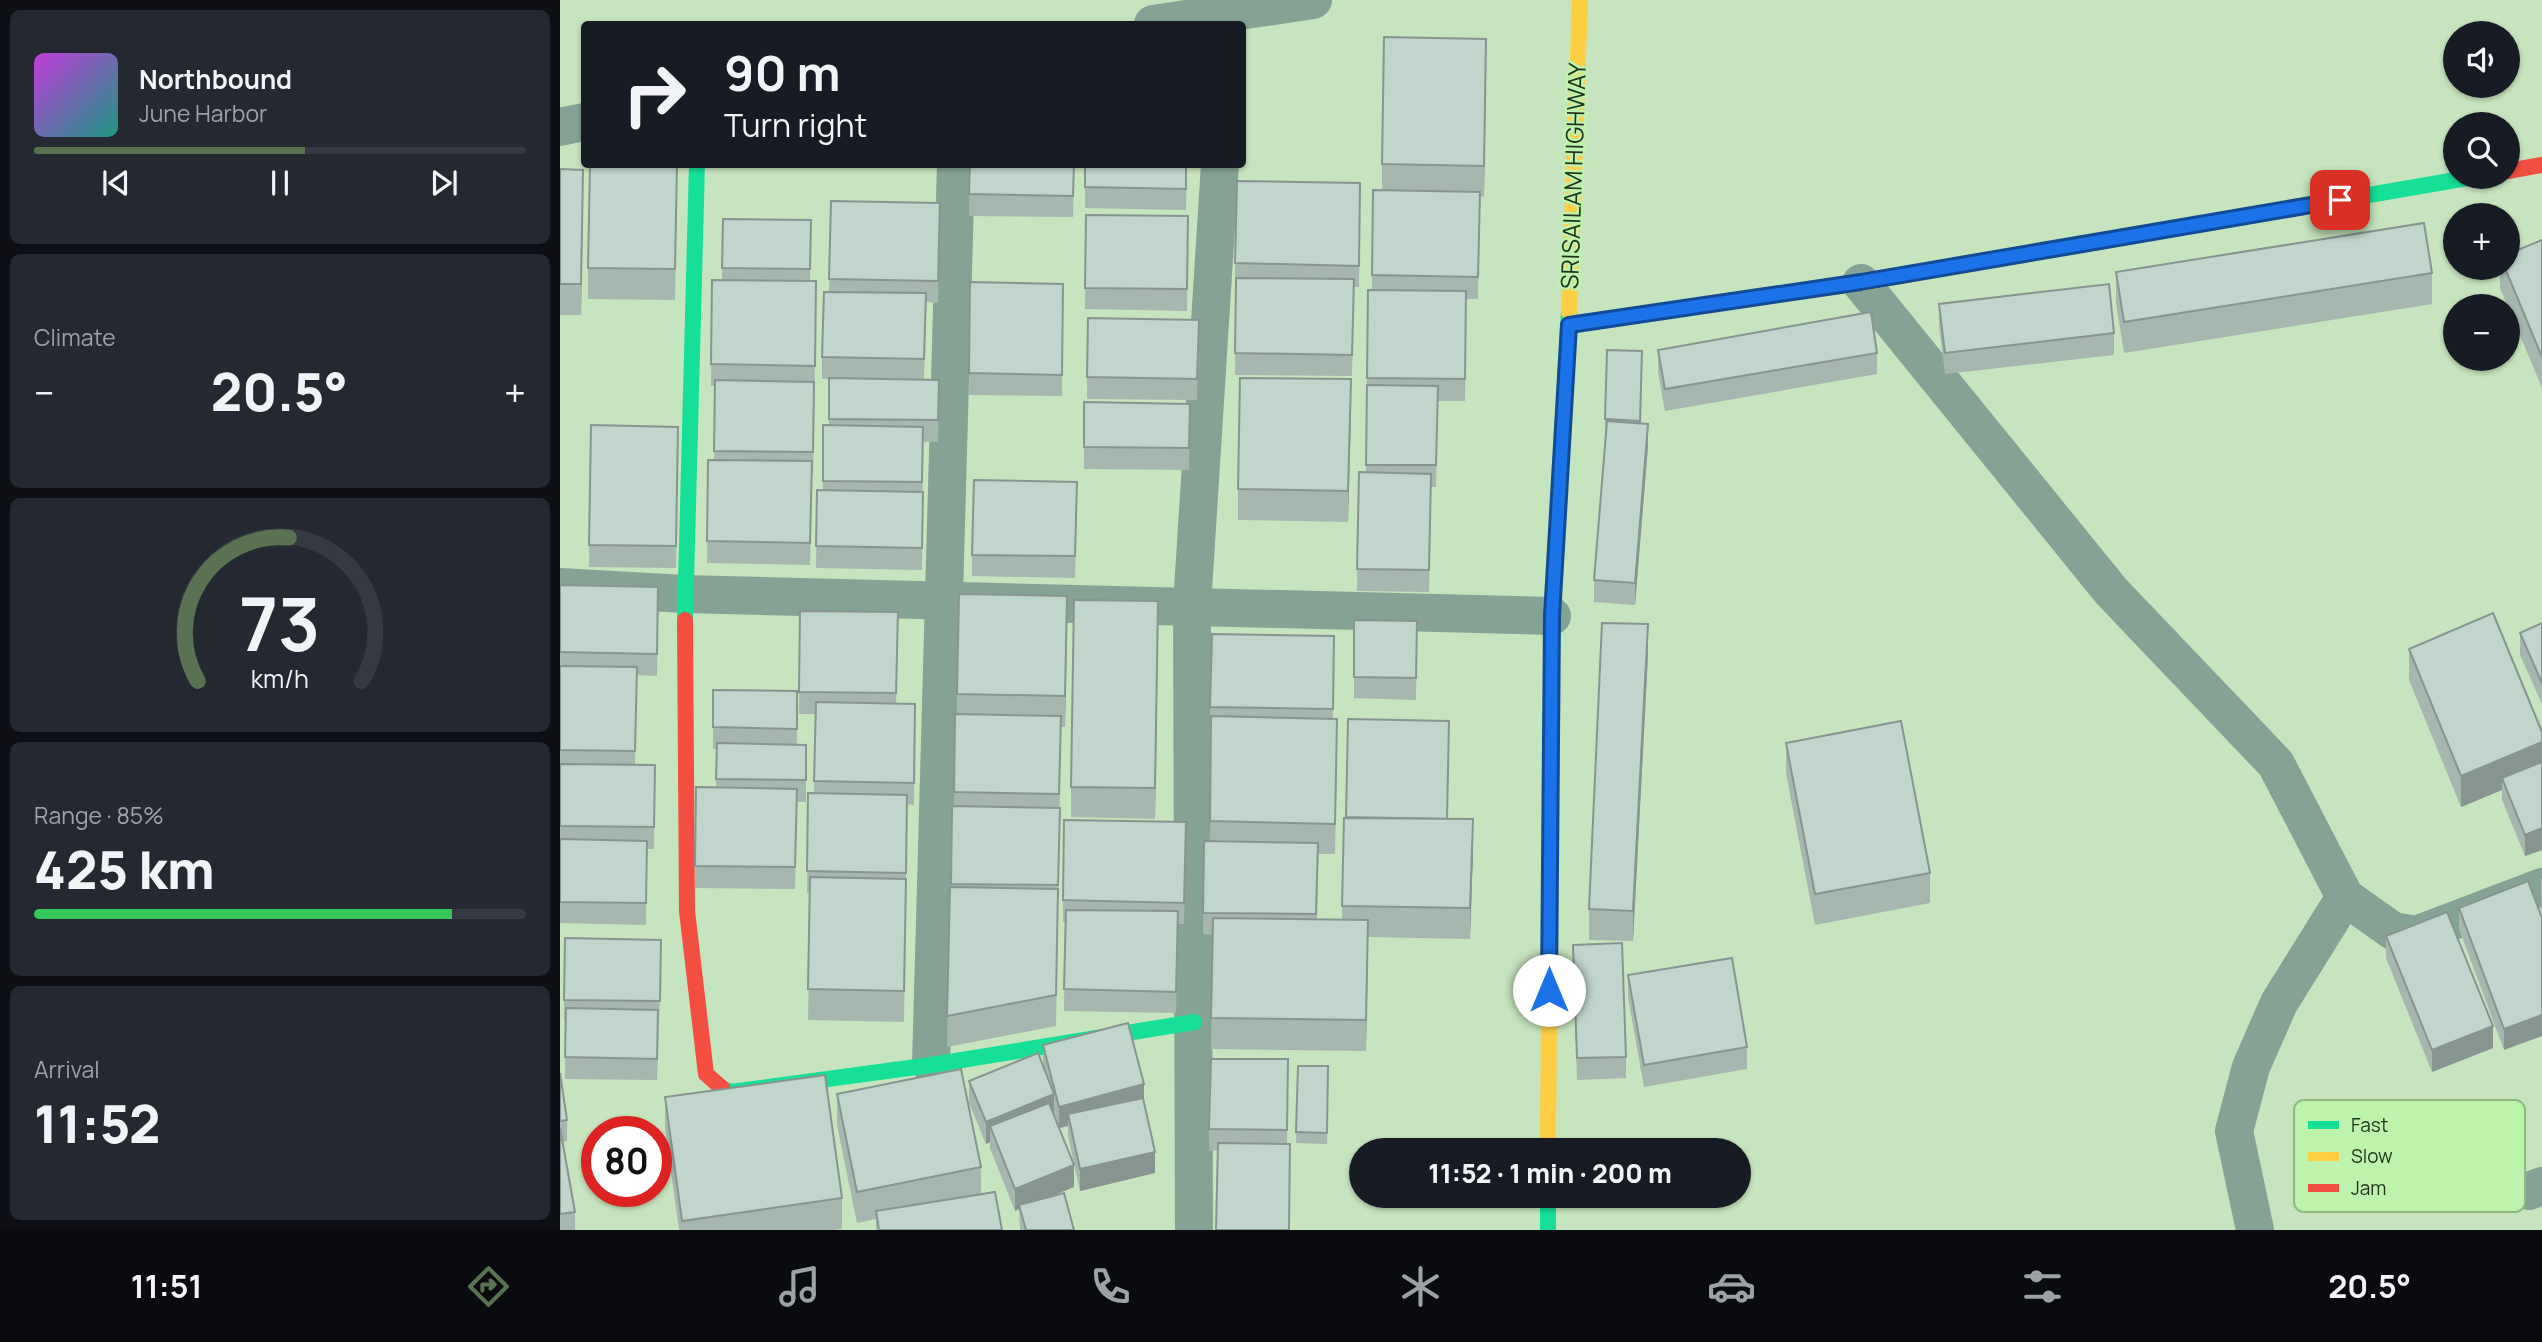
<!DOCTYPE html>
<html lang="en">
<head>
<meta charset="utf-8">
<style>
	:root { --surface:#171b24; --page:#242831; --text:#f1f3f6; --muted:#9ea1a6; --line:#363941; --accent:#597252 }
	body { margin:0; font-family:Manrope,sans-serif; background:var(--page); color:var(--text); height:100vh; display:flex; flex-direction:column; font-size:26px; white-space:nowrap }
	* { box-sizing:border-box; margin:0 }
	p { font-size:23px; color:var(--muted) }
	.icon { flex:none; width:38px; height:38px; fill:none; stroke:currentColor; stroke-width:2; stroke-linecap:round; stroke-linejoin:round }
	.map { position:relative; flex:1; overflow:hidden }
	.sheet { display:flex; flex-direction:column; gap:10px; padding:10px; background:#0d0f14; width:560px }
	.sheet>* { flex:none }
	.top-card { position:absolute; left:21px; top:21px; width:665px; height:147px; border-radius:7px; box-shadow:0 2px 5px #0004; background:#171b24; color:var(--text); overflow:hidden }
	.fabs { position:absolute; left:1883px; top:21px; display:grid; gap:14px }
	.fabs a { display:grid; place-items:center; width:77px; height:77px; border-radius:50%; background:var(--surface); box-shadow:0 2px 5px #0004; font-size:35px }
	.speed { position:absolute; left:21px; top:1116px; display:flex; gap:14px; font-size:35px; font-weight:700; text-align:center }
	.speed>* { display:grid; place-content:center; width:91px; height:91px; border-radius:50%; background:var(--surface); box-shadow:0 2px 5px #0004; line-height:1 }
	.speed .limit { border:10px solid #d22; background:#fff; color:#111 }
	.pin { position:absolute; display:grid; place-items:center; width:60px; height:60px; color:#fff; margin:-30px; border-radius:14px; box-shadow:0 4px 10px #0006 }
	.me { position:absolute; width:77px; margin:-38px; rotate:0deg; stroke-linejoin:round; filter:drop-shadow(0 0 5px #0008) }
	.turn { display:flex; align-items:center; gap:24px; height:147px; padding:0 28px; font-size:32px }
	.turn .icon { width:91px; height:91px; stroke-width:2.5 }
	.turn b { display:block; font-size:49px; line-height:60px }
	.big { font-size:52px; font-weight:800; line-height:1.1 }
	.sheet .card { flex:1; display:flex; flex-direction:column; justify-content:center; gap:10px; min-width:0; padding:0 24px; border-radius:10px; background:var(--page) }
	.sheet .dial { align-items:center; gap:0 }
	.dial svg { height:182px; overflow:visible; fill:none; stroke:var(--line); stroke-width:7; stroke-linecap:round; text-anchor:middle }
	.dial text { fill:var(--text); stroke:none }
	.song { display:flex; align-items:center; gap:21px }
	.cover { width:84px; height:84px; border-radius:10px; background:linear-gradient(135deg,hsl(290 70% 55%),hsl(170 70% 35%)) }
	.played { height:7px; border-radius:4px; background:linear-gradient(90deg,var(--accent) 55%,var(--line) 55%) }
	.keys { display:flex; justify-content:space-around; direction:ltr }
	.heat { display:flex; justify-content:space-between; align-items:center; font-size:38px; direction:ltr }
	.charge { height:10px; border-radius:5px; background:linear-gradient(90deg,#34c759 85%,var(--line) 0) }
	.trip { position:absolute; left:789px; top:1138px; width:402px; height:70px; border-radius:35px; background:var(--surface); box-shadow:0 2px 5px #0004; font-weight:800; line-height:70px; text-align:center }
	.tab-bar { display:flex; height:112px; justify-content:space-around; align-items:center; background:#090b0e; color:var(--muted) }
	.tab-bar .icon { width:49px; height:49px }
	.tab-bar .active { color:var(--accent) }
	.tab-bar b { font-size:32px; color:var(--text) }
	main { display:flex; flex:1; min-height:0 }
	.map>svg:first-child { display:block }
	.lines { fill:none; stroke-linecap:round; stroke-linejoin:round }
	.street { stroke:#84a395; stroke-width:38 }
	.fast { stroke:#16e098; stroke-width:16 }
	.slow { stroke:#ffcf43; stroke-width:16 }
	.jam { stroke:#f24e42; stroke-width:16 }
	.wall { fill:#a5b7af }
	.shaded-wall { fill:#86958f }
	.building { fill:#c0d5cc; stroke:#86958f; stroke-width:2 }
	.route-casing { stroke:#114b97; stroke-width:18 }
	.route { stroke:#1a73e8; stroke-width:12 }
	.labels { text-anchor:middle; stroke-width:5; stroke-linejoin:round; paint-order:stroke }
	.street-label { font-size:24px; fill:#1f3419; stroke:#bef3ae }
	.key { fill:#bef3ae; stroke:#8eba81; stroke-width:2 }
	.key-label { font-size:19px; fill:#1f3419 }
</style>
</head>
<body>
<main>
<section class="sheet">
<div class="card">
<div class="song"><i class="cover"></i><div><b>Northbound</b><p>June Harbor</p></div></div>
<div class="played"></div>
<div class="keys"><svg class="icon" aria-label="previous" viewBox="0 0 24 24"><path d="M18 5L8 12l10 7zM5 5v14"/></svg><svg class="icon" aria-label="pause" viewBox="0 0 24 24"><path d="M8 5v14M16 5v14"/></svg><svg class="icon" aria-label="next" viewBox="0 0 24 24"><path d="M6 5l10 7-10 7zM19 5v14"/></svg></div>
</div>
<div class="card"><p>Climate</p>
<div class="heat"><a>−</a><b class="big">20.5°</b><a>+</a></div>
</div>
<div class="card dial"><svg viewBox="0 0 100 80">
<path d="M14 69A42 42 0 1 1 86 69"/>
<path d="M14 69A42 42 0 0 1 54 6" stroke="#597252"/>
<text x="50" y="56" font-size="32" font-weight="700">73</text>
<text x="50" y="72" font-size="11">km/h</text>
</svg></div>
<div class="card"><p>Range · 85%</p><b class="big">425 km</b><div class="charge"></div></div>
<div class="card"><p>Arrival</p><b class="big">11:52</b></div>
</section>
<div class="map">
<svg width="1982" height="1230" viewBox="0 0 1982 1230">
	<rect width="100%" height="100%" fill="#c6e4bd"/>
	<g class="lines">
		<g class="street">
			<polyline points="593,24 753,0"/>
			<polyline points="0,127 24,122"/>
			<polyline points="1301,283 1551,591 1716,764 1785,897 1833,931 1856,935 1982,887"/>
			<polyline points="0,587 125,594 992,616"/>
			<polyline points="371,1065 396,164"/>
			<polyline points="1969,1191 1982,1186"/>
			<polyline points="634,1230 632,606 660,164"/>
			<polyline points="1695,1230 1674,1131 1691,1067 1719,1003 1785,897"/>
		</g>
		<g class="fast">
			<polyline points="1491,250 1913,177"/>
			<polyline points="125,620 137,164"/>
			<polyline points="991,748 992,616 1009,312"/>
			<polyline points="163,1089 171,1092 371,1065 634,1022"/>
			<polyline points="988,1195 988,1230"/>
		</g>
		<g class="slow">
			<polyline points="1009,312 1020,0"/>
			<polyline points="1009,325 1301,283 1491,250"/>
			<polyline points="988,1150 991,748"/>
		</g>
		<g class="jam">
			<polyline points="1948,171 1982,165"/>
			<polyline points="125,620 127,911 146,1074 163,1089"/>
		</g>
	</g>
	<g class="wall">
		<polygon points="926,70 924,197 920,196 918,299 906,299 905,401 878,401 876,487 871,487 869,592 797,591 799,472 806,473 807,378 812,290 813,190 822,190 822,164"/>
		<polygon points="117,164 115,300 28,299 28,268"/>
		<polygon points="410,164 514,164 513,217 409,216"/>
		<polygon points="525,164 627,164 626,210 525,208"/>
		<polygon points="0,169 23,200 21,315 0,315"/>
		<polygon points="800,183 799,287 794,287 792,376 675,375 676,285 675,285 675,263"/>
		<polygon points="271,201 380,203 378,303 366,302 364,379 379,380 378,442 363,442 362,570 256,568 257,490 263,490 263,425 269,425 269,379 262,379 262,357 269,292"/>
		<polygon points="526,215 628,216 627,311 525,309"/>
		<polygon points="163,219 251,220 250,281 256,303 253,474 252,474 250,565 147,563 148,460 154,460 155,386 151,386 152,280 162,280"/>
		<polygon points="1982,240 1982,388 1940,288 1940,268 1948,268"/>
		<polygon points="1556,272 1872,273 1872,304 1564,353 1556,303"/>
		<polygon points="410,282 503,284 502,396 409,395"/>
		<polygon points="1379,304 1554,333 1554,355 1385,374 1379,326"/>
		<polygon points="639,342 637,400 527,399 527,377"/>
		<polygon points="1098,350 1317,353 1317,374 1105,411 1098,372"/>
		<polygon points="1082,351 1081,424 1088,446 1075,605 1034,602 1034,580 1046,431 1045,431 1045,419"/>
		<polygon points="524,402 630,426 629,470 524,469"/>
		<polygon points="791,410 788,522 678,520 678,489"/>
		<polygon points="31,425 118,427 116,568 29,567"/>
		<polygon points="517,503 515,578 412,576 412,555"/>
		<polygon points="0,585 98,587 97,676 77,675 75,765 95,765 94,849 87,849 86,925 0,923"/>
		<polygon points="240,611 338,634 336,704 355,704 354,805 347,804 344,1022 248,1020 250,893 247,893 248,793 254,793 255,714 239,714"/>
		<polygon points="794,620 857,621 856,700 794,698"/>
		<polygon points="1982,623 1982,704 1960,655 1960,633"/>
		<polygon points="507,627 505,727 501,727 496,1026 387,1047 392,806 394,806 395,714 397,714 397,694"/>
		<polygon points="598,632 595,819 511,817 511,787"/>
		<polygon points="774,636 773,719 777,749 775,854 758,854 757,919 782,920 784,818 888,819 913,850 910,939 808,937 806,1051 651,1049 652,935 643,934 644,841 650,841 651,729 650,729 650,707"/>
		<polygon points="1849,649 1982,732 1982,850 1965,856 1942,800 1942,790 1901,807 1849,680"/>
		<polygon points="1088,655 1073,941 1029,940 1029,909"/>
		<polygon points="153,690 237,691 237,745 246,766 246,802 237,802 235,889 135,888 136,787 156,787 157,749 153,749"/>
		<polygon points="1226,743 1370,873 1370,903 1255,925 1226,773"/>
		<polygon points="626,822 624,924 618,924 616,1013 504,1011 505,922 503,922 503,900"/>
		<polygon points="1981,879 1982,879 1982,913 1981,910"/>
		<polygon points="1899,908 1982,918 1944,1050 1899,929"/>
		<polygon points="1826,936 1933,1048 1872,1072 1826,958"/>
		<polygon points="1013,945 1066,1057 1066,1078 1017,1080"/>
		<polygon points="101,962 97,1080 5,1079 6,1021 4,1021 4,1000"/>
		<polygon points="1068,975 1187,1047 1187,1069 1084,1087 1068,997"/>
		<polygon points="483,1045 584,1104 595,1173 520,1191 508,1136 508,1126 500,1128 514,1187 487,1198 514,1230 460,1230 459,1209 455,1211 430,1148 430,1142 426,1144 409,1103 409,1081 483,1066"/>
		<polygon points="728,1059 727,1144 649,1151 649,1129"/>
		<polygon points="738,1066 768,1066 767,1144 736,1143"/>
		<polygon points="0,1073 7,1120 7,1141 3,1142 15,1212 15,1230 0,1230"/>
		<polygon points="277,1094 421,1167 421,1194 442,1230 316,1230 316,1219 297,1223 277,1125"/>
		<polygon points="105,1097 282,1198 282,1229 274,1230 119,1230 105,1128"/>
	</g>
	<g class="shaded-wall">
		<polygon points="926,39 926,70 924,197 924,166"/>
		<polygon points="23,170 23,200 21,315 21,284"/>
		<polygon points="791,379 791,410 788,522 788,491"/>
		<polygon points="1088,424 1088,446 1075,605 1075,583"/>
		<polygon points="507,596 507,627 505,727 505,696"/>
		<polygon points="598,601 598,632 595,819 595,788"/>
		<polygon points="1088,624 1088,655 1073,941 1073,911"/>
		<polygon points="1982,742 1982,773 1942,778 1942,790 1901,807 1901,776"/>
		<polygon points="913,819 913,850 910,939 910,908"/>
		<polygon points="1982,828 1982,850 1965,856 1965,835"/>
		<polygon points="808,920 808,951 806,1051 806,1020"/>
		<polygon points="1982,1015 1982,1036 1944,1050 1944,1029"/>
		<polygon points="1933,1026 1933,1048 1872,1072 1872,1050"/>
		<polygon points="584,1084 584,1106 508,1114 508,1126 499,1128 499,1107"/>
		<polygon points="494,1094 494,1115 430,1126 430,1142 426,1144 426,1122"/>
		<polygon points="595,1152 595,1173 520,1191 520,1169"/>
		<polygon points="514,1165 514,1187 460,1209 459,1205 459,1209 455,1211 455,1189"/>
	</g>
	<g class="building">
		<polygon points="824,37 926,39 924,166 822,164"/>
		<polygon points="30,164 117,164 115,269 28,268"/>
		<polygon points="410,164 514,164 513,196 409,194"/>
		<polygon points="525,164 626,164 626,189 525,187"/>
		<polygon points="0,169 23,170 21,284 0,284"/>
		<polygon points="677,181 800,183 799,266 675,263"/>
		<polygon points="813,190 920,192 918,277 812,275"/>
		<polygon points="271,201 380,203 378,281 269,279"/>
		<polygon points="526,215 628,216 627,289 525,288"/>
		<polygon points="163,219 251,220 250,269 162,268"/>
		<polygon points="1864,223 1872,273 1564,322 1556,272"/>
		<polygon points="1982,240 1982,357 1945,268 1948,268 1948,254"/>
		<polygon points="676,278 794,279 792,355 675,353"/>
		<polygon points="152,280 256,281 255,366 151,364"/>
		<polygon points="410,282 503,284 502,375 409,373"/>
		<polygon points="1549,284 1554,333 1385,353 1379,304"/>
		<polygon points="808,290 906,291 905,379 807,378"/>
		<polygon points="264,292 366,293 364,359 262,357"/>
		<polygon points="1311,312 1317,353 1105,389 1098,350"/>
		<polygon points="528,318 639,320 637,379 527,377"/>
		<polygon points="1047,350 1082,351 1080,421 1045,419"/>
		<polygon points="269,378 379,380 378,420 269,419"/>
		<polygon points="680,378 791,379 788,491 678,489"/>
		<polygon points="155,380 254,382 253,452 154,451"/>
		<polygon points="807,385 878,386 876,465 806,465"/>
		<polygon points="524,402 630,404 629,448 524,447"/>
		<polygon points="1047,421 1088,424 1075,583 1034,580"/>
		<polygon points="31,425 118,427 116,546 29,545"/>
		<polygon points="263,425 363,427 362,482 263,481"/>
		<polygon points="148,460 252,461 250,543 147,541"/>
		<polygon points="799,472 871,474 869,570 797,569"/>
		<polygon points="414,480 517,482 515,556 412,555"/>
		<polygon points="257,490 363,492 362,548 256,546"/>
		<polygon points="0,585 98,587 97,654 0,652"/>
		<polygon points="399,594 507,596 505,696 397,694"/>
		<polygon points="514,600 598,601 595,788 511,787"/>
		<polygon points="240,611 338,612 336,693 239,692"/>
		<polygon points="1933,613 1982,732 1982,742 1901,776 1849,649"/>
		<polygon points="794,620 857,621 856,678 794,677"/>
		<polygon points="1042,623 1088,624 1073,911 1029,909"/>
		<polygon points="1982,623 1982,683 1960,633"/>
		<polygon points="652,634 774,636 773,709 650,707"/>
		<polygon points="0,666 77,667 75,751 0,750"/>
		<polygon points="153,690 237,691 237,729 153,727"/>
		<polygon points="256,702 355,704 354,783 254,781"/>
		<polygon points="395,714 501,716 499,794 394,792"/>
		<polygon points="651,716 777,719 775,824 650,821"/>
		<polygon points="788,719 889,721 887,819 786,817"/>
		<polygon points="1341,721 1370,873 1255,894 1226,743"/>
		<polygon points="157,743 246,745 246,780 156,779"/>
		<polygon points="1982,762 1982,828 1965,835 1942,778"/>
		<polygon points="0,764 95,765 94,827 0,826"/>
		<polygon points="136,787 237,789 235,867 135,866"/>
		<polygon points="248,793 347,795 346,873 247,871"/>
		<polygon points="392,806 500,808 498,885 391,884"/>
		<polygon points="784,818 913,819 910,908 782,906"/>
		<polygon points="504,820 626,822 624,903 503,900"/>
		<polygon points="0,839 87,841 86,903 0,902"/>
		<polygon points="644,841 758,843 756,914 643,913"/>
		<polygon points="250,877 346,879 344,991 248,989"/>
		<polygon points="1968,881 1982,918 1982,1015 1944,1029 1899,908"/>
		<polygon points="390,887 498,889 496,995 387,1016"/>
		<polygon points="506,910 618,911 616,992 504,989"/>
		<polygon points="1887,912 1933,1026 1872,1050 1826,936"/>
		<polygon points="653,918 808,920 806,1020 651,1018"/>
		<polygon points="5,938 101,940 100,1001 4,1000"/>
		<polygon points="1062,943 1066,1057 1017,1058 1013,945"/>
		<polygon points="1172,958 1187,1047 1084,1065 1068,975"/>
		<polygon points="6,1008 98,1010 97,1059 5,1057"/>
		<polygon points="568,1023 584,1084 499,1107 483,1045"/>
		<polygon points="478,1053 494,1094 426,1122 409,1081"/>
		<polygon points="651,1059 728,1059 727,1130 649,1129"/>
		<polygon points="738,1066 768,1066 767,1133 736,1132"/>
		<polygon points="401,1069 421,1167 297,1192 277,1094"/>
		<polygon points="0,1073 7,1120 0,1121"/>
		<polygon points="265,1075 282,1198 122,1221 105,1097"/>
		<polygon points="583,1098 595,1152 520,1169 508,1114"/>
		<polygon points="489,1103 514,1165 455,1189 430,1126"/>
		<polygon points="0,1128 15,1212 0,1214"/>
		<polygon points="658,1143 730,1144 729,1230 656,1230"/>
		<polygon points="435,1192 442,1230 319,1230 316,1211"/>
		<polygon points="504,1193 514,1230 466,1230 459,1205"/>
	</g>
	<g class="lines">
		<defs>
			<polyline id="route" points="989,990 992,616 1009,325 1301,282 1780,200"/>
		</defs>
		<use href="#route" class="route-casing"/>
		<use href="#route" class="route"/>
	</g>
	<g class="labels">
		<g class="street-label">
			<text transform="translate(1014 176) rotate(-88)" y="8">SRISAILAM HIGHWAY</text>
		</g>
	</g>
	<rect x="1734" y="1100" width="231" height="112" rx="10" class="key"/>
	<rect x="1748" y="1121" width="31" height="8" fill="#16e098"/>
	<rect x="1748" y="1152" width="31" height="9" fill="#ffcf43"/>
	<rect x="1748" y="1184" width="31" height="8" fill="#f24e42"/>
	<g class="key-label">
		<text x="1791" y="1132">Fast</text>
		<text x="1791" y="1163">Slow</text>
		<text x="1791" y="1195">Jam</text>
	</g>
</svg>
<div class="fabs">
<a><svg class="icon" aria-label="sound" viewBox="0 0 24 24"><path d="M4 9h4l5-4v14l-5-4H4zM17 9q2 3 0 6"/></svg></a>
<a><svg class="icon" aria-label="search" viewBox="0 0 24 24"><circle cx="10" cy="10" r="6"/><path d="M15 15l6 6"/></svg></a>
<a>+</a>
<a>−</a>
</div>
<div class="speed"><div class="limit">80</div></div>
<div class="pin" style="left:1780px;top:200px;background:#d93025"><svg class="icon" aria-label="arrive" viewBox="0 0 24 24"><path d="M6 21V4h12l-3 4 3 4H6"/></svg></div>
<svg class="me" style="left:989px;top:990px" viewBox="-20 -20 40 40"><circle r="19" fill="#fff"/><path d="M0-13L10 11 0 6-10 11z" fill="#1a73e8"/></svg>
<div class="trip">11:52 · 1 min · 200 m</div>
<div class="top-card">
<div class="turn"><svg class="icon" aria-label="right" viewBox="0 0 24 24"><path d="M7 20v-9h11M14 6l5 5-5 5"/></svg><div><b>90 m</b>Turn right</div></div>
</div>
</div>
</main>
<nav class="tab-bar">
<b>11:51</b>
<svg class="icon active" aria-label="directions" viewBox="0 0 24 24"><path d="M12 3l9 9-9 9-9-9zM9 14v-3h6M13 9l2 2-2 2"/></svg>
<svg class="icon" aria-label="music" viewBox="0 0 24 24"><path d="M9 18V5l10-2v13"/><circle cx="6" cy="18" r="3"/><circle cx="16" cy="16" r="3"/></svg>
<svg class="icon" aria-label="phone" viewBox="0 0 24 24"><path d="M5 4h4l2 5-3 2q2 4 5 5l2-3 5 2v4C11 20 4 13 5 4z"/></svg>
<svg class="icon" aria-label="climate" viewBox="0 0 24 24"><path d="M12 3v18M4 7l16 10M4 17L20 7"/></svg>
<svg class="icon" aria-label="car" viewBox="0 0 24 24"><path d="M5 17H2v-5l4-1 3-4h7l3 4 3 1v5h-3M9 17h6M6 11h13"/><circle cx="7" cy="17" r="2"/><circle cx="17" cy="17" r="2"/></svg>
<svg class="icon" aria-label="filters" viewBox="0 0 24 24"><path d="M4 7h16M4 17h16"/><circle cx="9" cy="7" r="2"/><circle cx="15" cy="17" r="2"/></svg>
<b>20.5°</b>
</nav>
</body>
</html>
